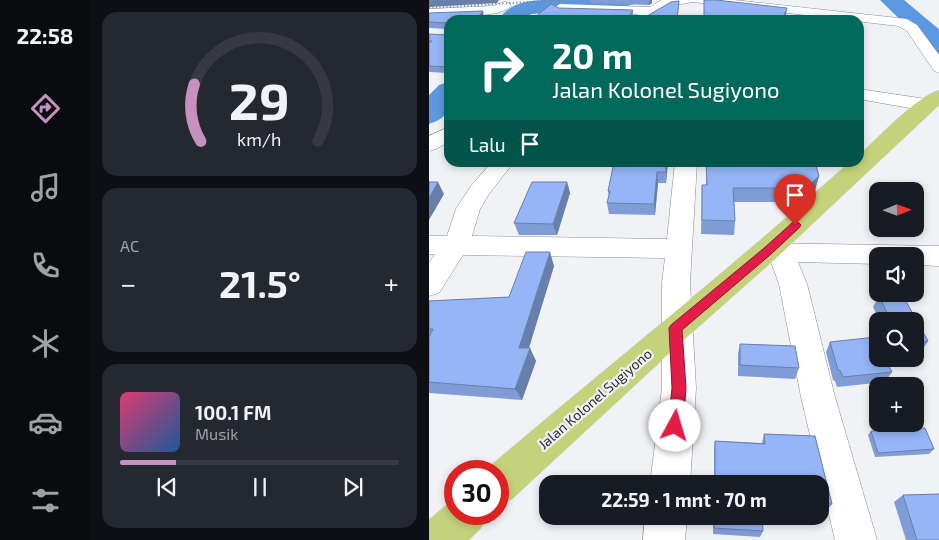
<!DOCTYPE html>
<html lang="id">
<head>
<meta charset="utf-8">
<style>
	:root { --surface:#171b24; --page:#242831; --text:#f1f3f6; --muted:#9ea1a6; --line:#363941; --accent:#c691bd }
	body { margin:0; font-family:"Exo 2",sans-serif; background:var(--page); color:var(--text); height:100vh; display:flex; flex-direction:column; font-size:19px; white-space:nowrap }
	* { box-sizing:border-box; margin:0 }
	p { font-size:16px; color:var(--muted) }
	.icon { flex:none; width:28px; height:28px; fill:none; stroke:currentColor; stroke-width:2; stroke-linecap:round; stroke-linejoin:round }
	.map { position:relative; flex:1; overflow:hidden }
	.details { display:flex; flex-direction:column; gap:12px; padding:12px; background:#0d0f14; width:339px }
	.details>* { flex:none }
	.top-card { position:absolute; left:15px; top:15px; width:420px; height:152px; border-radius:15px; box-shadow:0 2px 8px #0003; background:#00695c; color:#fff; overflow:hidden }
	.needle { width:32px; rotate:89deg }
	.fabs { position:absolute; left:440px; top:182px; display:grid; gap:10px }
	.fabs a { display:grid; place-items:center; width:55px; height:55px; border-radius:10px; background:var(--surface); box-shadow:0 2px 8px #0003; font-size:25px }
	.speed { position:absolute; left:15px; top:460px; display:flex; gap:10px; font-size:25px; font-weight:700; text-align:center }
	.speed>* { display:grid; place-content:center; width:65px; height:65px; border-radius:50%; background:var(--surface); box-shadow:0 2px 8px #0003; line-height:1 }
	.speed .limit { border:8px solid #d22; background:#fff; color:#111 }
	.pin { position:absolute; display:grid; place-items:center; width:42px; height:42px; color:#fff; margin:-51px -21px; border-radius:50% 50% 50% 0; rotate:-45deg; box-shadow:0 0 5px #0007 }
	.pin .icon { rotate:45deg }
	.me { position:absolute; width:55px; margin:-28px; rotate:6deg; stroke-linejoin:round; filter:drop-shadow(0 0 4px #0008) }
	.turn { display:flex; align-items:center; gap:18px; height:105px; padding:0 25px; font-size:22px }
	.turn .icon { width:65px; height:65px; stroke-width:2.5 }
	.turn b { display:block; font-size:35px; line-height:42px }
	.then { display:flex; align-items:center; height:48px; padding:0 25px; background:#0003; gap:10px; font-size:19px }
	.big { font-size:38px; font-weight:700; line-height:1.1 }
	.details .card { flex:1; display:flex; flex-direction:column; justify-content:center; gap:8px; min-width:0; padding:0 18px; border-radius:15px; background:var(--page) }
	.details .dial { align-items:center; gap:0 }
	.dial svg { height:130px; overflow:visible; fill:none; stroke:var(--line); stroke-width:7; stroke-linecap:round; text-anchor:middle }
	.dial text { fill:var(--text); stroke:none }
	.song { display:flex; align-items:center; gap:15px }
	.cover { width:60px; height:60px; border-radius:8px; background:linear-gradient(135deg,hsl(340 70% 55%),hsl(210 70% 35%)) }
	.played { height:5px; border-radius:2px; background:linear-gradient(90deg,var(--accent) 20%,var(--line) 20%) }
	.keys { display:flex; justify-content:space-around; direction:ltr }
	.heat { display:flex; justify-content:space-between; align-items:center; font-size:28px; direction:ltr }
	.trip { position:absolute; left:110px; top:475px; width:290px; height:50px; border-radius:15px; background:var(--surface); box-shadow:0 2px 8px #0003; font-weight:700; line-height:50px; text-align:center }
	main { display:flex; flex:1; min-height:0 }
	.menu { display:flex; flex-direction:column; width:90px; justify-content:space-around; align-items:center; background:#090b0e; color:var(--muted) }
	.menu .icon { width:35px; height:35px }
	.menu .current { color:var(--accent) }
	.menu b { font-size:22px; color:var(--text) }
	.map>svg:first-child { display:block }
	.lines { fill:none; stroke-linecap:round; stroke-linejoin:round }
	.river { fill:#5c98e0; fill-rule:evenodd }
	.street-casing { stroke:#888a8e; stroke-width:1 }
	.primary-casing { stroke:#cdcdcd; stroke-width:1 }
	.street { fill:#fff; fill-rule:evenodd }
	.primary { fill:#c5d27c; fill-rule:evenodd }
	.rail { stroke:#7d7f81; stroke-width:2; stroke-dasharray:1 2.5; stroke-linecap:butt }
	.wall { fill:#809cd4 }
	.shaded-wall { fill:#687fac }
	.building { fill:#95b5f6; stroke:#687fac }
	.route { fill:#e11d48; stroke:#92132f }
	.labels { text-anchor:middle; stroke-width:4.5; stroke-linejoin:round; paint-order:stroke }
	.street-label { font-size:14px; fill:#2d2e2f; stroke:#f0f2f6 }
</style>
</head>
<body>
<main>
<nav class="menu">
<b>22:58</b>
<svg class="icon current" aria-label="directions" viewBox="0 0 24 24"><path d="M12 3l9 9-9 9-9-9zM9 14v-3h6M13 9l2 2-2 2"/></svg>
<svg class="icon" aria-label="music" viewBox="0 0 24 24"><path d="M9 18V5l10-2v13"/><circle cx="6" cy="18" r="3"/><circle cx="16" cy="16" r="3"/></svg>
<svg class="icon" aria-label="phone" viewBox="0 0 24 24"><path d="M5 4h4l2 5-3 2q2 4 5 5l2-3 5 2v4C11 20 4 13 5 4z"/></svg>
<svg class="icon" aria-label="climate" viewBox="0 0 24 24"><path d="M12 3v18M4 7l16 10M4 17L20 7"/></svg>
<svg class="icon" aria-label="car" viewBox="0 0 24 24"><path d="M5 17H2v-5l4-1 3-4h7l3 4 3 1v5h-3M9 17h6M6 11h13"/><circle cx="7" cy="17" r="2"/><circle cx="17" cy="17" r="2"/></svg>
<svg class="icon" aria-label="filters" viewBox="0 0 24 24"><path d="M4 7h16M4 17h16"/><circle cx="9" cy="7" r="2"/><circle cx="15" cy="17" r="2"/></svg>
</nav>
<section class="details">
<div class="card dial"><svg viewBox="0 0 100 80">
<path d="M14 69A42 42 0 1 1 86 69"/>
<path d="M14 69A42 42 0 0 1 10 34" stroke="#c691bd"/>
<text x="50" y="56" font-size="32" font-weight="700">29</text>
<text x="50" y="72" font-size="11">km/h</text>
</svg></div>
<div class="card"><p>AC</p>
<div class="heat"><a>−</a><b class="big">21.5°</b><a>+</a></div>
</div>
<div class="card">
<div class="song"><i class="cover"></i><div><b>100.1 FM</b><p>Musik</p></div></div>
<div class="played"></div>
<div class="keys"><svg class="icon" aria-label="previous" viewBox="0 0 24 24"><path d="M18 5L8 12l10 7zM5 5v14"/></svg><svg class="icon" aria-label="pause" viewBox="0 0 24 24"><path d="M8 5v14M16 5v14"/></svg><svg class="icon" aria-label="next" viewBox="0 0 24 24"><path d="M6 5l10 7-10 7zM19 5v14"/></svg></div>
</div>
</section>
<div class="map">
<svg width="511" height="540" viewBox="0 0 511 540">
	<rect width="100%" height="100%" fill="#f0f2f6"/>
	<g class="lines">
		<g class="river">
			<path d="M 115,0 L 209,0 L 205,4 L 198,6 L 102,14 L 94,20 L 69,20 C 81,3 96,1 115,0 Z"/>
			<polygon points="451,0 475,0 511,30 511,54 502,52 497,45"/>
			<path d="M 20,82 C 20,103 24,117 0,124 L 0,95 L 10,85 Z"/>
		</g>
		<defs>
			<g id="street">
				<polygon points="232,0 305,0 478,19 488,25 511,56 511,73 505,71 478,31 469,26 264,2 241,6 218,20 202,20 209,14 131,12 124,8 131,4 221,7"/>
				<path d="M 76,2 L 81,3 L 82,6 C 71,19 18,16 0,17 L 0,9 L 63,6 Z"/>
				<polygon points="430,89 497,99 504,101 506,105 504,109 497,111 430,99"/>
				<polygon points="20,127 20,142 7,149 0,151 0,136"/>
				<polygon points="63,162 85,162 60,194 51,209 43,236 238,239 246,162 268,162 261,283 267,388 261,484 221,484 233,388 233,283 236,258 34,255 10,293 0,296 0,263 6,254 0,254 0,236 18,236 27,209 42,186"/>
				<polygon points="337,243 511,246 511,266 486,265 486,256 449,256 449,264 369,262 378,284 406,397 448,540 406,540 372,397 350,284 342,262 328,259 324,252 328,245"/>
				<polygon points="216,516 258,516 256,540 214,540"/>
			</g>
			<g id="primary">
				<path d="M 511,90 L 511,104 L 346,259 L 258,337 L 83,499 L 69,505 L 69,471 L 55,471 C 177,368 302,268 421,162 L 430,162 L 430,155 C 448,139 489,95 511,90 Z"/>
				<polygon points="26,498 26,514 58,514 52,528 40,540 0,540 0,520"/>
			</g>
		</defs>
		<use href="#street" class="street-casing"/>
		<use href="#primary" class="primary-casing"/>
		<use href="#street" class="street"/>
		<use href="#primary" class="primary"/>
		<polyline class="rail" points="0,8 135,0"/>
	</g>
	<g class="wall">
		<polygon points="161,0 223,0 223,3 220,5 162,3"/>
		<polygon points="250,1 248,20 20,20 20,73 0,72 0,34 18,35 20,33 20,29 0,28 0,13 55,17 105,18 130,8 204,10 204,16 218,16"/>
		<polygon points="185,162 239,162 237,183 229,183 226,215 180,214 178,203 180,197 179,191"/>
		<polygon points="277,162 386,162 390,176 386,190 373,202 305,202 306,221 305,235 272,234 273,185 277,185"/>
		<polygon points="138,182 141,193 128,235 90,235 85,223"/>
		<polygon points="125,266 100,348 107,361 93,400 0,393 0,301 80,297"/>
		<polygon points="473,294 499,341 492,352 486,352 486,321 451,321 444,307 450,296"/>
		<polygon points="401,342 463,372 456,382 408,387 406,381 404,380 397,352"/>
		<polygon points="311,344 370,368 366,379 309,376 309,354"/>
		<polygon points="442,431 505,449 500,454 446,457 439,435"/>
		<polygon points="335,434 386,436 403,504 397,511 391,510 391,484 285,484 285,450 286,441 333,443"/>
		<polygon points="474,495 511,540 477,540 465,502"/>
		<polygon points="284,516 333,516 334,531 331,537 284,534"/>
	</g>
	<g class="shaded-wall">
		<polygon points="22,0 70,0 68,3 0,7 0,1"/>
		<polygon points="221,0 223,0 223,3 220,5 220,1"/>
		<polygon points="358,8 357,15 354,20 353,20"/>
		<polygon points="54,11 55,17 49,17"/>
		<polygon points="237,162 239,162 237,183"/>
		<polygon points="228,172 229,183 226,215 225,204"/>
		<polygon points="390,176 386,190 373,202 377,188"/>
		<polygon points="9,182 15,194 0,220 0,198"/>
		<polygon points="138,182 141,193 128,235 124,224"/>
		<polygon points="121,252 125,266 96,360 90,348"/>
		<polygon points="101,348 107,361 93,400 86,389"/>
	</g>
	<g class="building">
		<polygon points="0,0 22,0 0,1"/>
		<polygon points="275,0 287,0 358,8 353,20 275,20"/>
		<polygon points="250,1 248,20 20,20 20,67 0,66 0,43 3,41 0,41 0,34 18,35 20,33 20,25 18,23 0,22 0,13 54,11 49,17 105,18 122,4 130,8 204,10 200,16 218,16 242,2"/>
		<polygon points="185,162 237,162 237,172 228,172 225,204 178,203 181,191 179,191"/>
		<polygon points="277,162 386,162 390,176 377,188 304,188 306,221 273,220 273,185 278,185"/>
		<polygon points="0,182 9,182 0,198"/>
		<polygon points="103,182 138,182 124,224 85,223"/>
		<polygon points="97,252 121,252 90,348 101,348 86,389 0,382 0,337 4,329 0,329 0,301 80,297"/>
		<polygon points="473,294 499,341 486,343 486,321 462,321 450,296"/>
		<polygon points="447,337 449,342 449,359 456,359 463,372 414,377 411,370 409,370 401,342"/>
		<polygon points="311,344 366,346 370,368 311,365"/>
		<polygon points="496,428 505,449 449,453 442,431"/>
		<polygon points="335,434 386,436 403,504 391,503 391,484 286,484 286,441 336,444"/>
		<polygon points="511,494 511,540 488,540 474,495"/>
		<polygon points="286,516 333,516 334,531 285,528"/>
	</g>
	<polygon class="route" points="366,222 370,223 372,225 370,228 341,255 253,330 257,388 254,426 251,431 246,433 241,431 239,426 243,388 240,328 242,325 334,249 363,223"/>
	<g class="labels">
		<g class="street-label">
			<text transform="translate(166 399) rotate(-41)" y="5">Jalan Kolonel Sugiyono</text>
		</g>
	</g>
</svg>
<div class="fabs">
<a><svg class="needle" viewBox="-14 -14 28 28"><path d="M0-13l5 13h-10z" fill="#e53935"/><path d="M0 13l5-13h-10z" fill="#9ea1a6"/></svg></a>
<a><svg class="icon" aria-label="sound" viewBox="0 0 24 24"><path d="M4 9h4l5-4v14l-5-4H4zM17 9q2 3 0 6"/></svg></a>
<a><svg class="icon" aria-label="search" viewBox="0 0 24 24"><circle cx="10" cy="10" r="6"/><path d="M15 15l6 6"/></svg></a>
<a>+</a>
</div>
<div class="speed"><div class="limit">30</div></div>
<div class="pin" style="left:366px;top:225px;background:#d93025"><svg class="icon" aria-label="arrive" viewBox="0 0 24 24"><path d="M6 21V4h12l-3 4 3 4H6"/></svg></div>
<svg class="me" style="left:246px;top:426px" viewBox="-20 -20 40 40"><circle r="19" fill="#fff"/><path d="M0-13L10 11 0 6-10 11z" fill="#e11d48"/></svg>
<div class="trip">22:59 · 1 mnt · 70 m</div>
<div class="top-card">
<div class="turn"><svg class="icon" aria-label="right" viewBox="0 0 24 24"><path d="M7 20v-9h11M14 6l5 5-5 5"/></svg><div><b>20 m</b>Jalan Kolonel Sugiyono</div></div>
<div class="then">Lalu<svg class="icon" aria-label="arrive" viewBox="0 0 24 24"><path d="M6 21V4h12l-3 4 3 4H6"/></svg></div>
</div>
</div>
</main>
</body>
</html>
